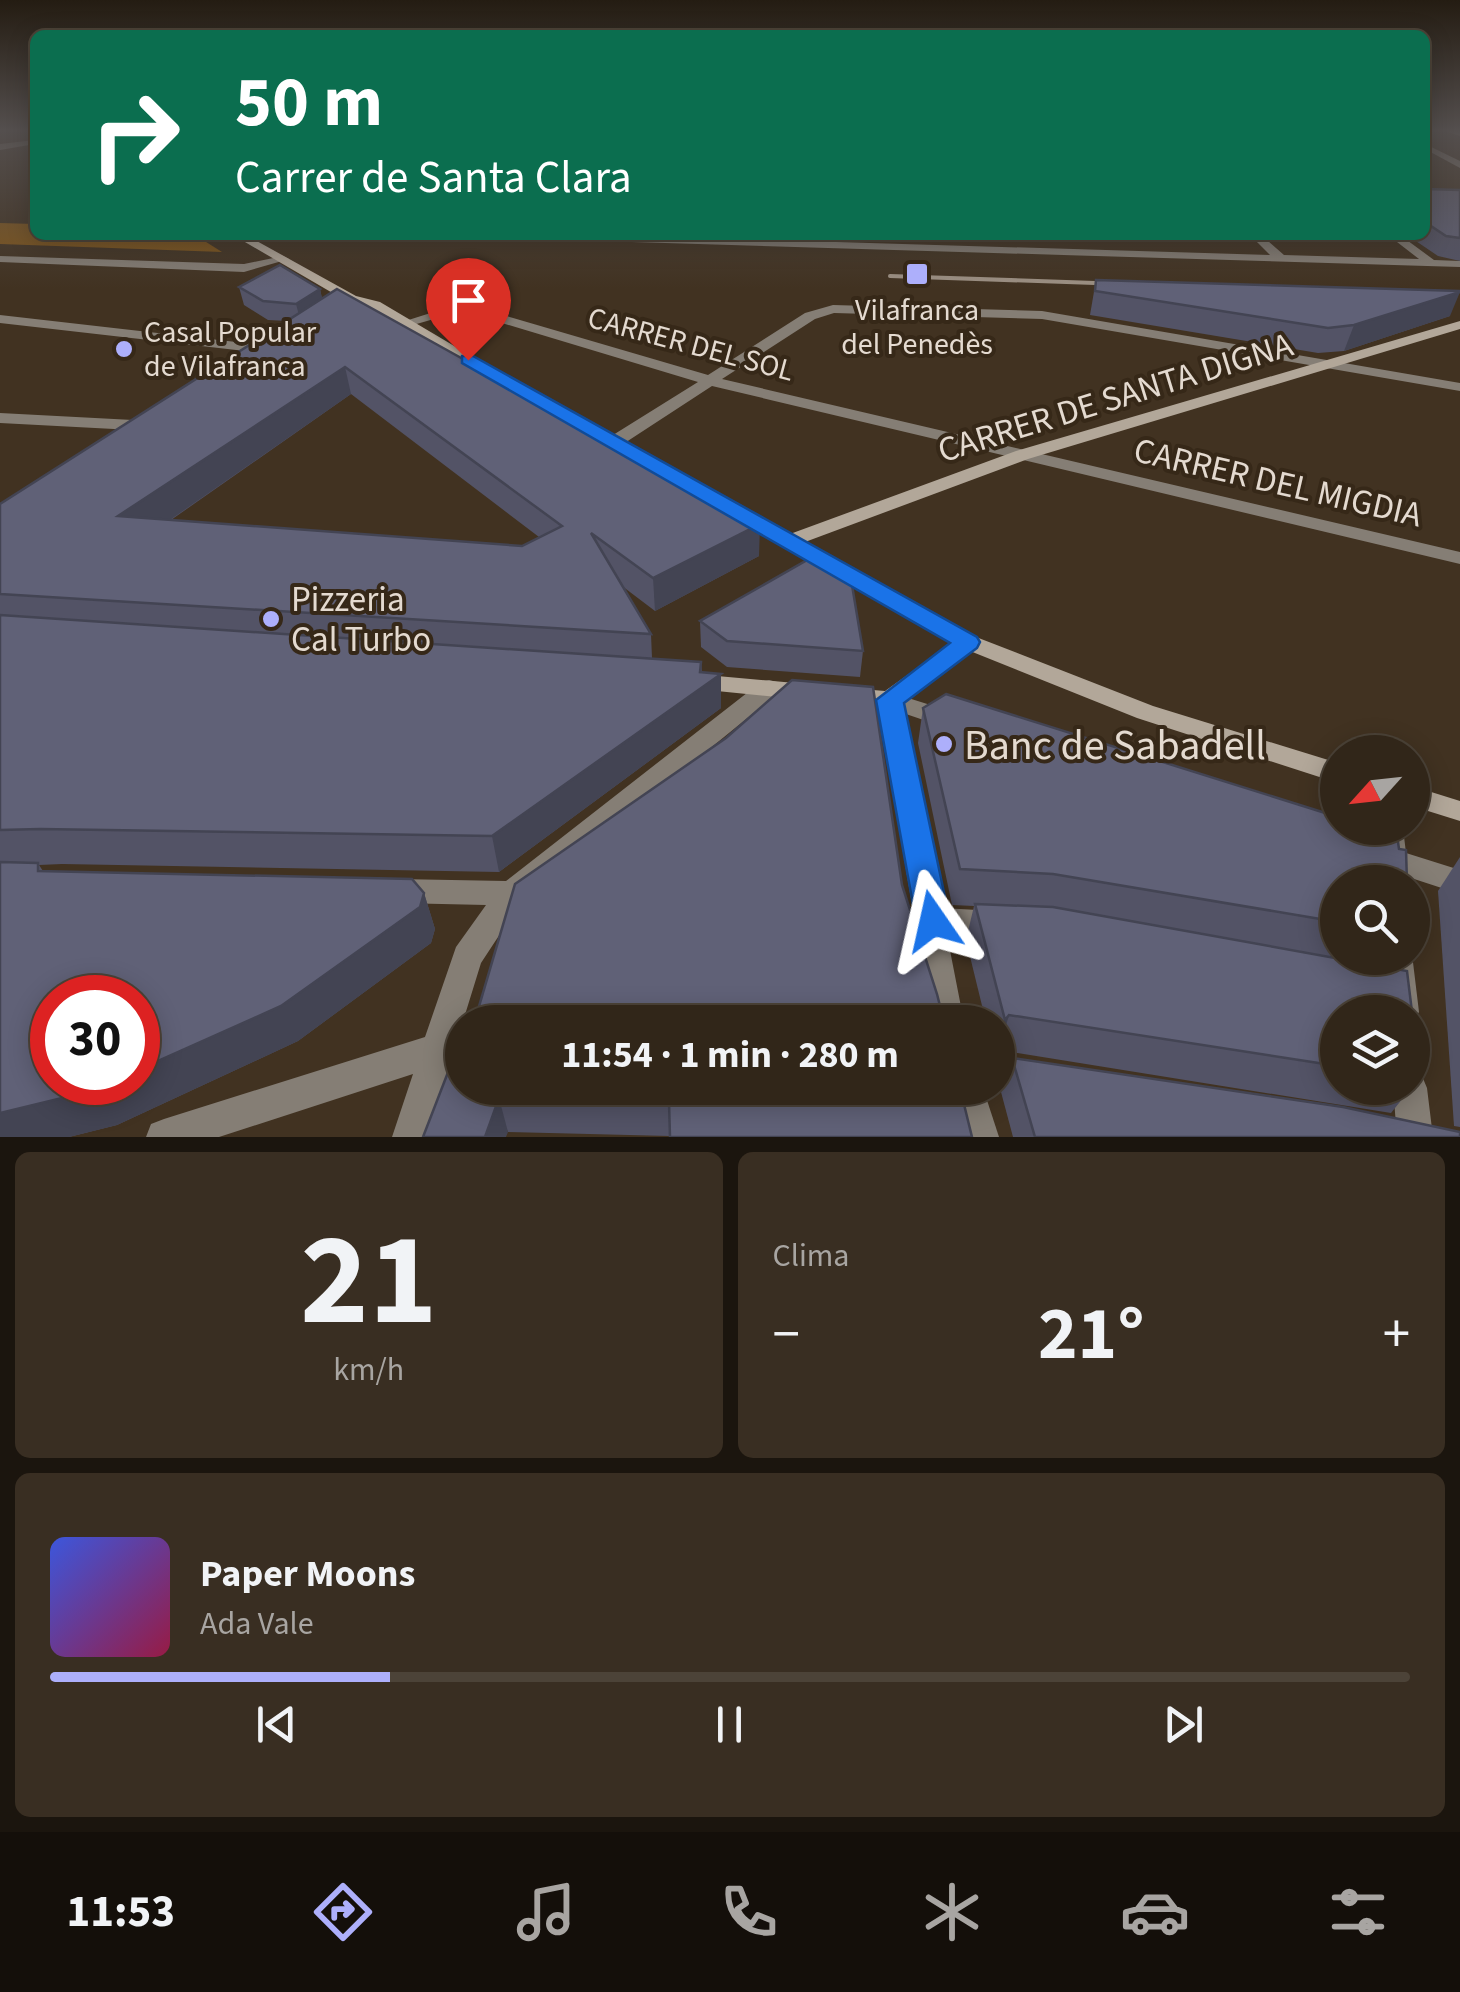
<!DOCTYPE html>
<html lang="es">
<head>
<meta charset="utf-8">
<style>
	:root { --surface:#312619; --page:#392e22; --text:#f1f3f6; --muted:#a8a5a2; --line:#4c4338; --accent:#adaffb }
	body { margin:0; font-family:"Source Sans 3",sans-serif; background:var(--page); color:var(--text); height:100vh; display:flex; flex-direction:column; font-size:38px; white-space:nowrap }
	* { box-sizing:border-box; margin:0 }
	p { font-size:32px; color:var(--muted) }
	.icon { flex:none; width:55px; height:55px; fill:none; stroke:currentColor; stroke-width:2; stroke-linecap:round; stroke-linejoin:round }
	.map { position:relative; height:1137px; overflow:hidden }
	.details { display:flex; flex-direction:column; gap:15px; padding:15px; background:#1b150e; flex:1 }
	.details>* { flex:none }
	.guide { position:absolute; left:30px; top:30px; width:1400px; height:210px; border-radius:15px; box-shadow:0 5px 25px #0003,0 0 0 2px var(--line); background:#0b6e4f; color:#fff; overflow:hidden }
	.needle { width:65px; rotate:243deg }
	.fabs { position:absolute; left:1320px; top:735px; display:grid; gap:20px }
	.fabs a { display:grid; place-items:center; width:110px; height:110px; border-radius:50%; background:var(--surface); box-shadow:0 5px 25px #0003,0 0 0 2px var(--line); font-size:50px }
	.speed { position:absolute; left:30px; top:975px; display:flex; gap:20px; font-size:50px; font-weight:700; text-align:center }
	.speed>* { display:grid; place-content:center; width:130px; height:130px; border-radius:50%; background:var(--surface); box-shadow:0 5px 25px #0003,0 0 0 2px var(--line); line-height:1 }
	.speed .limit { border:15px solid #d22; background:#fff; color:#111 }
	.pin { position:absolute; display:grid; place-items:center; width:85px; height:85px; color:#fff; margin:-102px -42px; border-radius:50% 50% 50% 0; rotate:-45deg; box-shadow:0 0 10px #0007 }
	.pin .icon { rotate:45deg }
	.me { position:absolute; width:110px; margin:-55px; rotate:349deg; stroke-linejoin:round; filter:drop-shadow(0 0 8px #0008) }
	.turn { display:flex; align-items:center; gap:35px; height:210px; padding:0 40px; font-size:45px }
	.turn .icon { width:130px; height:130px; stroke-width:2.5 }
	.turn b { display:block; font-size:70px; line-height:85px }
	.big { font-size:75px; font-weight:700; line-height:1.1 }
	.details .widget { flex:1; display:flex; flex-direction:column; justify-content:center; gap:15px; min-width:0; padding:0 35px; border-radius:15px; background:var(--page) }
	.details .dial { align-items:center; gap:0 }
	.dial b { font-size:130px; line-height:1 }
	.song { display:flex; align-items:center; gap:30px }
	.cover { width:120px; height:120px; border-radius:15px; background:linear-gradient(135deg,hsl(230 70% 55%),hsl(340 70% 35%)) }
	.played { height:10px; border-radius:5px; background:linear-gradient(90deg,var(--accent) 25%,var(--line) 25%) }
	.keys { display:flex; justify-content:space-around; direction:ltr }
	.heat { display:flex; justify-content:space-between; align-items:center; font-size:55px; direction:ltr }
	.details .tiles { flex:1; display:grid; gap:15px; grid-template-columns:1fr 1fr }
	.widget:last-child { grid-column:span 2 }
	.trip { position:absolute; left:445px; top:1005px; width:570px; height:100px; border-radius:50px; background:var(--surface); box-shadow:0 5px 25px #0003,0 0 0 2px var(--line); font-weight:700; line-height:100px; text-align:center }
	.tabs { display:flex; height:160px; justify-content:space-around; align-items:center; background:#140f0a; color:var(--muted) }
	.tabs .icon { width:70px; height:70px }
	.tabs .current { color:var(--accent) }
	.tabs b { font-size:45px; color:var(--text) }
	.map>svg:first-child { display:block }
	.green { fill:#7f551a }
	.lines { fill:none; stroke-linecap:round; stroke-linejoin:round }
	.street { fill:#857e75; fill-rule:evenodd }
	.secondary { fill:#b2a799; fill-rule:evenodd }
	.rail { stroke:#9c9083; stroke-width:4 }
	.wall { fill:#535366; fill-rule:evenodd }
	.shaded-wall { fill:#434453 }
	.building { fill:#606177; stroke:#434453; stroke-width:2.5; fill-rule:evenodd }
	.route { fill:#1a73e8; stroke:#114b97; stroke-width:2.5 }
	.poi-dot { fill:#adaffb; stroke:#362818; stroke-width:4 }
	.labels { text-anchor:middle; stroke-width:8; stroke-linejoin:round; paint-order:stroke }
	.far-poi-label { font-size:30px; fill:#e4dad0; stroke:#362818 }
	.far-street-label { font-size:30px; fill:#e4dad0; stroke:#362818 }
	.street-label { font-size:35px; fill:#e4dad0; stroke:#362818 }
	.poi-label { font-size:35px; fill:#e4dad0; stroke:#362818; text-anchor:start }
	.near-poi-label { font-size:42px; fill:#e4dad0; stroke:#362818; text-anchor:start }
</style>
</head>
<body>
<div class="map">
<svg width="1460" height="1137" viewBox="0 0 1460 1137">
	<rect width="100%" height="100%" fill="#413221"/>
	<polygon class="green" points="0,223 35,224 35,235 195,235 222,252 0,244"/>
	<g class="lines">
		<g class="street">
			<polygon points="1447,130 1460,131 1460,136 1448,132"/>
			<polygon points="35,140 35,144 0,150 0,144"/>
			<polygon points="1425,144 1460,161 1460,168 1425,149"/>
			<polygon points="494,235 607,235 1270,255 1250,235 1261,235 1284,255 1419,259 1388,235 1400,235 1434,260 1460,261 1460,267 499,238"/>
			<polygon points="0,256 244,264 283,256 289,259 244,272 0,262"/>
			<polygon points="462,303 708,375 805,313 833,305 1042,311 1460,383 1460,391 1042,319 834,313 815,319 722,379 1460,552 1460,564 712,386 617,448 605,448 605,440 698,382 462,311 406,327 399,323"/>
			<polygon points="0,315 271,346 278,350 271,354 0,323"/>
			<polygon points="0,413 152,421 160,426 152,431 0,423"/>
			<polygon points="769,680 777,682 781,688 777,694 521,902 481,963 460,1031 462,1063 450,1064 428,1137 392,1137 413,1074 219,1137 146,1137 151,1124 164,1119 425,1037 456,947 486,905 397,903 387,900 383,891 387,882 397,879 506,881 761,682"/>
			<polygon points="889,692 956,713 959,719 956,725 947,728 903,713 942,908 995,911 1006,915 1010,924 1006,933 995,937 947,935 964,1022 932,1022 877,700 881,694"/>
			<polygon points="1376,828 1403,828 1406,853 1460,870 1460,894 1408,877 1408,882 1380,882 1379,868 1370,858 1378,849"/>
			<polygon points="1412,954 1419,1012 1412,1024 1412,1012 1387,1012 1384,958 1412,958"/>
			<polygon points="998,1054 1045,1065 1050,1077 1045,1089 1033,1094 997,1088"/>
			<polygon points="1412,1072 1422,1076 1427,1088 1433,1137 1397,1137 1393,1088 1412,1088"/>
			<polygon points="949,1088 983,1088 999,1137 963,1137"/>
		</g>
		<g class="secondary">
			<polygon points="233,235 246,235 356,296 380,302 571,415 569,418 557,418 372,308 348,302"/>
			<polygon points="1460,321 1460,329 1028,459 805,542 976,637 1153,706 1338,763 1338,783 1137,718 970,651 897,706 889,708 841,702 837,696 841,690 849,688 885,691 952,643 675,482 684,477 690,478 790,534 1016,451"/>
			<polygon points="695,674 806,684 814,686 818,692 814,698 806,700 687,688 683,682 687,676"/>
			<polygon points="1412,786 1460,801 1460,821 1412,806"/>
		</g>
		<polyline class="rail" points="890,276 1124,284"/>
	</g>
	<g class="wall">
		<polygon points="1425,189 1460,190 1460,261 1438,256 1407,235 1425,235"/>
		<polygon points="1096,280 1450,316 1344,351 1318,353 1090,315"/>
		<path d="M 239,287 L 320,289 L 322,299 L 759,556 L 655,611 L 622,586 L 651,634 L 652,658 L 701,662 L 702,673 L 721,674 L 721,708 L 499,872 L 62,864 L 39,865 L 43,871 L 424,893 L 435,929 L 431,943 L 298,1041 L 117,1125 L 69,1137 L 0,1137 L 0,504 L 287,321 L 268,320 L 244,305 ZM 351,394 L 539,537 L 522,546 L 171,520 Z"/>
		<polygon points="700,621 863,651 860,677 727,667 701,647"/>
		<polygon points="923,708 1338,882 1338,958 1388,958 1382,966 1338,1012 1338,1088 1411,1088 1391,1113 999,1050 998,1052 998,1022 986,1022 966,940 974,906 952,905 918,743"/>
		<polygon points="1460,857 1460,1127 1454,1126 1438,891"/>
		<polygon points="462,1036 960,1088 670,1136 508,1132"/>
		<polygon points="1012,1058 1460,1137 1013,1137 1001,1092"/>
	</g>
	<g class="shaded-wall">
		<polygon points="320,289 324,307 301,323 296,304"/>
		<polygon points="1460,292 1450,316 1344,351 1354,325"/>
		<polygon points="345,367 351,394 131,547 118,516"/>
		<polygon points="760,524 759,556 655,611 653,578"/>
		<polygon points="701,662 702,687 721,674 721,708 499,872 492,836"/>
		<polygon points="424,893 435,929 431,943 298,1041 117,1125 69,1137 0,1137 0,1113 110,1082 138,1082 138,1070"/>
		<polygon points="1009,1015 999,1050 998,1052 998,1044 1005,1020"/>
		<polygon points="499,1098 508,1132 506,1137 485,1137"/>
	</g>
	<g class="building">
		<polygon points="1425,189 1460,190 1460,238 1446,236 1425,222"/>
		<polygon points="280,265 320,289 296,304 263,301 239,287"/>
		<polygon points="1096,280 1460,291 1460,292 1354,325 1328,328 1095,291"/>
		<path d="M 337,289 L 760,524 L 653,578 L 591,533 L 651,634 L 0,594 L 0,504 ZM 345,367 L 562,526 L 522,546 L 118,516 Z"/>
		<polygon points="809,559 852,585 863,651 727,641 700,621"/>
		<polygon points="0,615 701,662 700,672 721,674 492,836 40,829 0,830"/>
		<polygon points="792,680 873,687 902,885 937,994 944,1022 468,1022 469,1020 475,1020 515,884 726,738"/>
		<polygon points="946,694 1338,817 1338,828 1372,828 1397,835 1399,849 1406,850 1407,882 1338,882 1338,922 1053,874 960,869 923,708"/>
		<polygon points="0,862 38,863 38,871 412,879 424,893 420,907 281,1006 138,1070 138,998 52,998 52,1082 110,1082 91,1091 0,1113"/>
		<polygon points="975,904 1053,907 1407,971 1412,1012 1338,1012 1338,1066 1009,1015 1005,1020"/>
		<polygon points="1412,1022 1418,1078 1412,1077"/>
		<polygon points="462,1036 462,1088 960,1088 972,1137 670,1137 669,1102 499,1098 485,1137 423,1137"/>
		<polygon points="1012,1058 1343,1107 1460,1132 1460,1137 1035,1137"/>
	</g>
	<linearGradient id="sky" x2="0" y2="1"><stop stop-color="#241c12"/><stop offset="0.45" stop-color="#544f4e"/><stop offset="1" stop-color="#544f4e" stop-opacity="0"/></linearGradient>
	<rect width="1460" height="289" fill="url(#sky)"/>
	<polygon class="route" points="462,356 473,356 977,637 980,642 977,648 904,703 950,921 945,932 933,936 921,932 916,921 876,700 950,643 462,363"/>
	<g class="poi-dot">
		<rect x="905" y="262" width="24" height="24" rx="5"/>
		<circle cx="124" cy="349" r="10"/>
		<circle cx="271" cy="619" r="10"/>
		<circle cx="944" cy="744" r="10"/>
	</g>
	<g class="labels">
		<g class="far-poi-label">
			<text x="917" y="320">Vilafranca<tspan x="917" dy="34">del Penedès</tspan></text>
			<text x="144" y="342" text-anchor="start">Casal Popular<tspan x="144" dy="34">de Vilafranca</tspan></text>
		</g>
		<g class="far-street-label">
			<text transform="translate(691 344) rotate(15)" y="10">CARRER DEL SOL</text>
		</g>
		<g class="street-label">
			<text transform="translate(1115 397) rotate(-17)" y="12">CARRER DE SANTA DIGNA</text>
			<text transform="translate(1278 482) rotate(13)" y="12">CARRER DEL MIGDIA</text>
		</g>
		<g class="poi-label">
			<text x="291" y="611">Pizzeria<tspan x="291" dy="40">Cal Turbo</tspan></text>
		</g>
		<g class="near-poi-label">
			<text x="964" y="759">Banc de Sabadell</text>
		</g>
	</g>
</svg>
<div class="fabs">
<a><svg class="needle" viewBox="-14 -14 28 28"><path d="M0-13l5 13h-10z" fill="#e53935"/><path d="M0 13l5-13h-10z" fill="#a8a5a2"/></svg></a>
<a><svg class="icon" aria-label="search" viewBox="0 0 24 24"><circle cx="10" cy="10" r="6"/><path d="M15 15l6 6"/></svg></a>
<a><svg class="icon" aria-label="layers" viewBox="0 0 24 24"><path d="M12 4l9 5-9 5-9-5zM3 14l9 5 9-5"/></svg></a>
</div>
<div class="speed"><div class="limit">30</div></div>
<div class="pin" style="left:468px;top:360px;background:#d93025"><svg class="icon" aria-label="arrive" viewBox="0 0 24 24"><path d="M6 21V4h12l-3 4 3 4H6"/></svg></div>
<svg class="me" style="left:933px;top:921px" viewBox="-20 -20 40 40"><path d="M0-17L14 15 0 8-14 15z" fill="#1a73e8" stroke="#fff" stroke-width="4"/></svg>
<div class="trip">11:54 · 1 min · 280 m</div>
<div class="guide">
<div class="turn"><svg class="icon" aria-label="right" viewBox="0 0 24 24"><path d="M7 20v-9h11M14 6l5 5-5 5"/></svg><div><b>50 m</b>Carrer de Santa Clara</div></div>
</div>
</div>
<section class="details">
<div class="tiles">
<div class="widget dial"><b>21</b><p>km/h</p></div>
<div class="widget"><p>Clima</p>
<div class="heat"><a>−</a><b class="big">21°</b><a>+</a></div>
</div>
<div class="widget">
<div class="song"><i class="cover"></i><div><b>Paper Moons</b><p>Ada Vale</p></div></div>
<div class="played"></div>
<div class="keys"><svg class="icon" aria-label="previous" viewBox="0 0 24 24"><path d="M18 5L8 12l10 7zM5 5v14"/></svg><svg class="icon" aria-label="pause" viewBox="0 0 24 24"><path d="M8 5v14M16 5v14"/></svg><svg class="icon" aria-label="next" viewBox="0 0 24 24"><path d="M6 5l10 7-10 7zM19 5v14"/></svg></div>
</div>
</div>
</section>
<nav class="tabs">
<b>11:53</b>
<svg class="icon current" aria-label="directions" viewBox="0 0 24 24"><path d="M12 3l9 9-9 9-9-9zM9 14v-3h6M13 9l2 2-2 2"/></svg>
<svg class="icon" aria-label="music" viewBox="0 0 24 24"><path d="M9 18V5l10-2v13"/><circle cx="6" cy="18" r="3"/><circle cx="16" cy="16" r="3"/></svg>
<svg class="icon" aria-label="phone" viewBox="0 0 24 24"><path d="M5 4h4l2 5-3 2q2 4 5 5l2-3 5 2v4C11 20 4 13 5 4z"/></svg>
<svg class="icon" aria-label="climate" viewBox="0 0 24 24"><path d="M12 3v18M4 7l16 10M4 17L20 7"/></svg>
<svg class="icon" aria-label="car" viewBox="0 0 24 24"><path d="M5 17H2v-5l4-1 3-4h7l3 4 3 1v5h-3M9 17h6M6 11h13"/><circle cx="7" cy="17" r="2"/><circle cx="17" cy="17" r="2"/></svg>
<svg class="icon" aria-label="filters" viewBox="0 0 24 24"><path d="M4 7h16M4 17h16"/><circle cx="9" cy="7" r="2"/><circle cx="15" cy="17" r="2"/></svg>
</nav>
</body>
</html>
